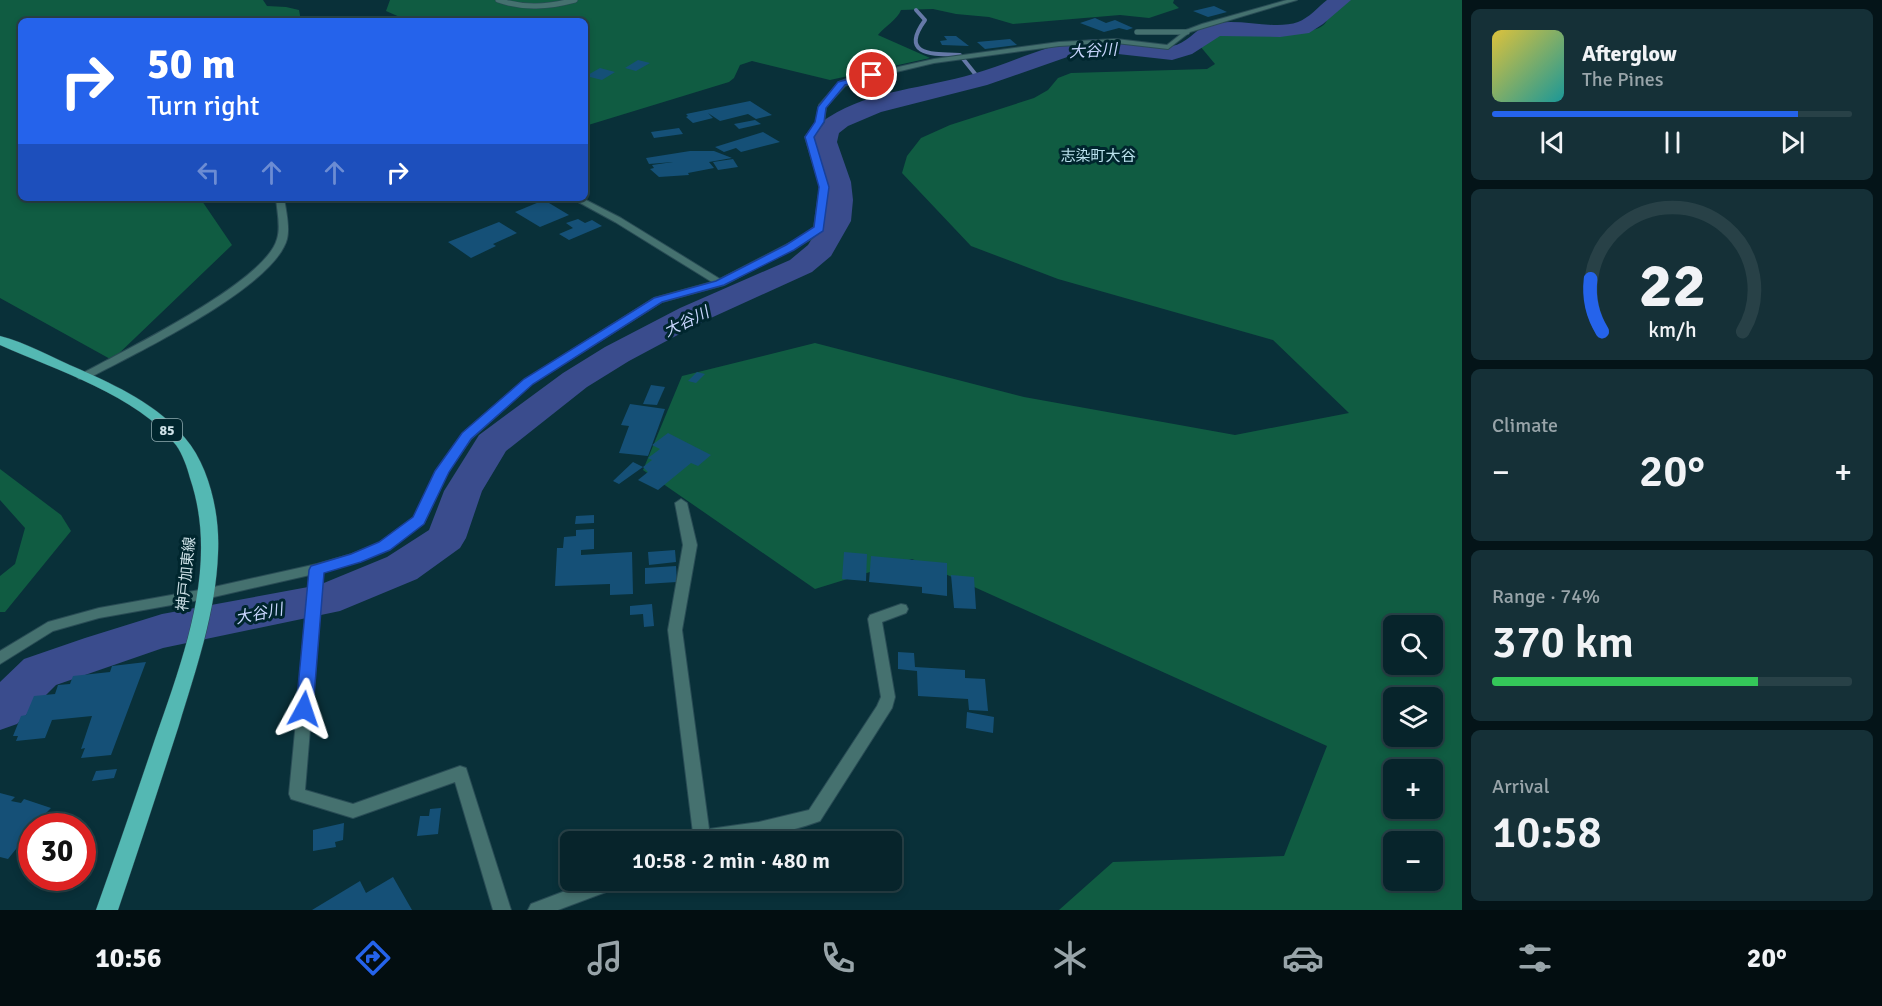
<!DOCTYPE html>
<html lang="en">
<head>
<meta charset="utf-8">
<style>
	:root { --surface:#07242b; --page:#153037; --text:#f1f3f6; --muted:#98a4a9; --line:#284147; --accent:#2563eb }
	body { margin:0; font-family:Signika,"Noto Sans JP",sans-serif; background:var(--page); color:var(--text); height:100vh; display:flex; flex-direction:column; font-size:22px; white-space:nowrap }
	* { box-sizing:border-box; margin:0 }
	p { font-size:20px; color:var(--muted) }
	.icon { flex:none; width:33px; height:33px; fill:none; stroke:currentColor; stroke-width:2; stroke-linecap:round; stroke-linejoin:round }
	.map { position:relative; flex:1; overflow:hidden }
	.details { display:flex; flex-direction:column; gap:9px; padding:9px; background:#041418; width:420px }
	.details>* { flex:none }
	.guide { position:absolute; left:18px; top:18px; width:570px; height:183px; border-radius:9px; box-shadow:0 3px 9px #0003,0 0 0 2px var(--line); background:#2563eb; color:#fff; overflow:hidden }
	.buttons { position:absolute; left:1383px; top:615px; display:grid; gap:12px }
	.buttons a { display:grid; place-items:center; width:60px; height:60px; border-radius:9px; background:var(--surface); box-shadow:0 3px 9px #0003,0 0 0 2px var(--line); font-size:30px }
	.speed { position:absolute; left:18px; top:813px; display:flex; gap:12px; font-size:30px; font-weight:700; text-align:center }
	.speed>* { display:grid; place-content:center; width:78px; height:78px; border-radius:50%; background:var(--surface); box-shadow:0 3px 9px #0003,0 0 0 2px var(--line); line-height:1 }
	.speed .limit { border:9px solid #d22; background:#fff; color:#111 }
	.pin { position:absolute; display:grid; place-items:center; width:51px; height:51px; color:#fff; margin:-26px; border:3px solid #fff; border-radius:50%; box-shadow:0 2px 6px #0007 }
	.me { position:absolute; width:66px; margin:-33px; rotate:5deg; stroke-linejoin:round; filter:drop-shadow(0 0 4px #0008) }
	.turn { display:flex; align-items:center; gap:21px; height:126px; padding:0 30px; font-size:27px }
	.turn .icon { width:78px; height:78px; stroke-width:2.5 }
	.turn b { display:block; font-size:42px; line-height:51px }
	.lanes { display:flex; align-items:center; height:57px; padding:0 30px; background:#0003; justify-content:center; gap:30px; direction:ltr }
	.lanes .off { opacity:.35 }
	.big { font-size:45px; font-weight:600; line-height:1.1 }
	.details .tile { flex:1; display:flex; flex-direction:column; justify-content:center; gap:9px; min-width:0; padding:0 21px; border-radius:9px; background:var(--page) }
	.details .dial { align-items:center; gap:0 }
	.dial svg { height:156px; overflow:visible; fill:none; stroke:var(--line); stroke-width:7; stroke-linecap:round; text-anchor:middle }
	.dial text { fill:var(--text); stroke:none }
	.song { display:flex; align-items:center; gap:18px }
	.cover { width:72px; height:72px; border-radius:9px; background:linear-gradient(135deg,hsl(50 70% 55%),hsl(180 70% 35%)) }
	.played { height:6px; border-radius:3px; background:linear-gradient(90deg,var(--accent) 85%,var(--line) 85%) }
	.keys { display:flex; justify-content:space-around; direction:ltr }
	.heat { display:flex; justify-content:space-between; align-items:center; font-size:33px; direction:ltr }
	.charge { height:9px; border-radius:4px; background:linear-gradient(90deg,#34c759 74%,var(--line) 0) }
	.trip { position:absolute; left:560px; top:831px; width:342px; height:60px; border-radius:9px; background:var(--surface); box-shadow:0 3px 9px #0003,0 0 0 2px var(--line); font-weight:600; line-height:60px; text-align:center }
	.menu { display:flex; height:96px; justify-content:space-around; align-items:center; background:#030e11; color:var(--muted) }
	.menu .icon { width:42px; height:42px }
	.menu .current { color:var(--accent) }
	.menu b { font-size:27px; color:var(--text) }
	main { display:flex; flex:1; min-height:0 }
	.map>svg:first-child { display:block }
	.green { fill:#105c42; fill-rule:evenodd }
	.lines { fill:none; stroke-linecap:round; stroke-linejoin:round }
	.stream { stroke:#6679a8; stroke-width:4 }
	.river { fill:#3a4c8d; fill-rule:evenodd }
	.building { fill:#155077 }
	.service-casing { stroke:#294c55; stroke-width:6 }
	.minor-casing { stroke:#294c55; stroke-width:2 }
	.tertiary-casing { stroke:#294c55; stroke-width:2 }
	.primary-casing { stroke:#294c55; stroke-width:1 }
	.service { stroke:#45716f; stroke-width:5 }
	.minor { fill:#45716f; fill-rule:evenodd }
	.tertiary { fill:#45716f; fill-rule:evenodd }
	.primary { fill:#54b8b3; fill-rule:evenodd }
	.route { fill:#2563eb; stroke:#184099; stroke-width:1.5 }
	.labels { text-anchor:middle; stroke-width:6; stroke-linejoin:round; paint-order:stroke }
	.shield { fill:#00262e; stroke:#90aab0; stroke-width:1.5 }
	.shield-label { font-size:14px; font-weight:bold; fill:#cee2e8 }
	.far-quarter-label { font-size:15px; fill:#bae1ed; stroke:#00262e }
	.street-label { font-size:15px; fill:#cee2e8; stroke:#00262e }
	.water-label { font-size:16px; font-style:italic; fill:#c8d6fd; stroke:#00262e }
</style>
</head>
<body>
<main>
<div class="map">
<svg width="1462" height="910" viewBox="0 0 1462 910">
	<rect width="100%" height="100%" fill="#093039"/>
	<g class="green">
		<polygon points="0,0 263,0 267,6 286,7 299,10 301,21 21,21 21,198 200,198 232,245 112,360 0,298"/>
		<path d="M 390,0 L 1174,0 L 1173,3 L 1179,8 L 1149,18 L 1120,15 L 1013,24 L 989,17 L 956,14 L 933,9 L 901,10 C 898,19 884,27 878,35 L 930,58 L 830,80 L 752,61 L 740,65 L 734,78 L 729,82 L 585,126 L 585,21 L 399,21 L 402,18 L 386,11 Z"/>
		<path d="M 1350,0 L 1462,0 L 1462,910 L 1059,910 L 1113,862 L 1284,856 L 1327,746 L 912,559 L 815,589 L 643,470 L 682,376 L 815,343 L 1024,397 L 1235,435 L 1349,413 L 1273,340 L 1058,279 L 971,246 L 902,173 L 907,156 L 921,138 L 950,125 L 1034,98 L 1048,90 L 1058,78 L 1071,73 L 1207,69 L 1215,64 L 1200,46 C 1219,15 1285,40 1316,29 C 1329,25 1326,17 1334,9 C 1338,5 1345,3 1350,0 ZM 1394,626 L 1432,626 L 1432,664 L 1394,664 ZM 1394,698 L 1432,698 L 1432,736 L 1394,736 ZM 1394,770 L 1432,770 L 1432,808 L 1394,808 ZM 1394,842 L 1432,842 L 1432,880 L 1394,880 Z"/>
		<polygon points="0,469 61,515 71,531 5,612 0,612 0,576 15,564 25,528 0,500"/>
	</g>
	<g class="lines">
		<path class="stream" d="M 916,10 L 925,20 C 899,56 933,54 960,55 L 980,80"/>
		<path class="river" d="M 1327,0 L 1351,0 L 1323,24 L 1309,33 L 1280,37 L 1220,36 L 1192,54 L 1172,60 L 1109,53 L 1073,55 L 987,85 L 881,112 L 848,126 L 839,133 L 837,142 L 851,182 L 853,200 L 851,221 L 831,256 L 812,272 L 702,322 L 629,361 L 587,387 L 506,451 L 482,491 L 466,538 L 460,548 L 417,579 L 340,611 L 163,648 L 56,685 L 17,724 L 0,730 L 0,682 L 24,659 L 85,638 L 162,614 L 319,585 L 387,557 L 429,530 L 444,491 L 479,435 L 563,373 L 605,347 L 680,308 L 790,260 L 808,245 L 823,221 L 825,200 L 823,182 L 811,142 C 814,132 820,122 829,117 C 871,90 927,88 973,74 C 1011,63 1047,44 1086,40 C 1115,36 1144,51 1172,46 C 1186,44 1195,30 1207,25 C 1237,16 1273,31 1298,22 C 1309,18 1318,7 1327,0 Z"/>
	</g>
	<g class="building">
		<polygon points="1214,6 1227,12 1208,17 1193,11"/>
		<polygon points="1095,18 1106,23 1115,20 1133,28 1127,30 1119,28 1104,32 1080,23"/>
		<polygon points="944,36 956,36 969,46 942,45 940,41 947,40"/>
		<polygon points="1010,39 1017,45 985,49 977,42"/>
		<polygon points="638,60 650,63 636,71 625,68"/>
		<polygon points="600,68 615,72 602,80 586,76"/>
		<polygon points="750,101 772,115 756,119 748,114 720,121 708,113 713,118 693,123 686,117 688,116 686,114"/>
		<polygon points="755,120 761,124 739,129 734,124"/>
		<polygon points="679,128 683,134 654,138 651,132"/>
		<polygon points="763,132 780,142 741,152 736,148 724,152 715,147"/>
		<polygon points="690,151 714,151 732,158 709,162 714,168 688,173 689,175 659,177 650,169 654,168 652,165 673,162 649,164 646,158"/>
		<polygon points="733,159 738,167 718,170 713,162"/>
		<polygon points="544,200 569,215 540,227 515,212"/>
		<polygon points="578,219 585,223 592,220 602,226 569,240 559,234 573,228 566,223"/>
		<polygon points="499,222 517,233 493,244 496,246 471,258 448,242"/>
		<polygon points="697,372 705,374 696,383 688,381"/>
		<polygon points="651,385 665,387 657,405 643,404"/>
		<polygon points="630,404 665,409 648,456 619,453 629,426 621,425"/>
		<polygon points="668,433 711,455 698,466 691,463 658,490 638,480 648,472 643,467 652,460 648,458 660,449 652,445"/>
		<polygon points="633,462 643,467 619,484 613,481"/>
		<polygon points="594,515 594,523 575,524 576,516"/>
		<polygon points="594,529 594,549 581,550 581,555 632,552 633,594 610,595 610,584 555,586 557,548 563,548 564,537 576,536 576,530"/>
		<polygon points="675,550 676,562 649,565 648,552"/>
		<polygon points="844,552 867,554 866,581 842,579"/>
		<polygon points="871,556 947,563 947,596 922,593 922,587 869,582"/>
		<polygon points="676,566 677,582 645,584 645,568"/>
		<polygon points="951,575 974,577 976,609 954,608"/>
		<polygon points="652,604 654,626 644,627 643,614 630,615 630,606"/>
		<polygon points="898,652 914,653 915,667 965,670 965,678 985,679 988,711 969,710 968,699 918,696 917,671 898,669"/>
		<polygon points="146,662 111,755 81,758 85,748 81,749 92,716 52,720 45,738 16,741 18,736 13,736 21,716 26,715 34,696 55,694 58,685 70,684 73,676 110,672 112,666"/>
		<polygon points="967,712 994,717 993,733 966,728"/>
		<polygon points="117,769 114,778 92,781 96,771"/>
		<polygon points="0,793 15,797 11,801 21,803 24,799 51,808 45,814 64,820 59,826 32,826 32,848 20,844 8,859 0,857"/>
		<polygon points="441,808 438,834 417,836 420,816 429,816 430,809"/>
		<polygon points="344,823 343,840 335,842 336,847 313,851 313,830"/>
		<polygon points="393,877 412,910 312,910 360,881 366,893"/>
	</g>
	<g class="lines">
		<defs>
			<g id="service">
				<path d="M 498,0 C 524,9 548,7 575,0"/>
				<polyline points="1137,32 1187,32"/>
			</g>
			<g id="minor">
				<polygon points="1287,0 1297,0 1190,32 1168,49 1116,43 1059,46 934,63 854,82 845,86 826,107 824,122 813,137 828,187 822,230 811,239 724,285 662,302 532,384 471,439 448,472 424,523 389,549 361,561 323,572 305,790 353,804 460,766 466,768 511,910 493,910 455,782 353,818 291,799 289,794 310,575 205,599 99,618 53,631 0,664 0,651 48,622 99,608 205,589 317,564 352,554 379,543 414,517 436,471 463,433 524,380 654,298 712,282 615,222 571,198 582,198 621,218 720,279 805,235 814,227 820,187 805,137 816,122 819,105 839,82 849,78 934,59 1059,42 1116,39 1167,45 1186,30 1202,24"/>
				<path d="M 681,499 L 687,503 L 697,545 L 682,630 L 709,829 L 759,822 L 809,810 L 877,706 L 881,697 L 868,619 L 870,615 L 901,604 L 906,605 L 908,609 L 906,613 L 882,622 L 895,697 L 892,708 L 820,821 C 777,837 730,842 685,842 L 687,837 L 693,833 L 668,630 L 683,545 L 675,503 Z"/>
				<polygon points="594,880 624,880 622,886 558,910 528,910 531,904"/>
			</g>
			<path id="tertiary" d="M 276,198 L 284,198 C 286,211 290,227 287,239 C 274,288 132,355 87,379 L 79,379 L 77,377 L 79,375 C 121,352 266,282 277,239 C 281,227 277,211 276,198 Z"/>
			<path id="primary" d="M 0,336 C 25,342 55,359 79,369 C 117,386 158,405 185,438 C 210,467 220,516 218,553 C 216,612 196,669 179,725 C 159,787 139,848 118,910 L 96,910 C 115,857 133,804 151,751 C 180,665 221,569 190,478 C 187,467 183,455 176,445 C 137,395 56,370 0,345 Z"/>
		</defs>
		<use href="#service" class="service-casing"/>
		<use href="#minor" class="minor-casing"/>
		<use href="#tertiary" class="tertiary-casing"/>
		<use href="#primary" class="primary-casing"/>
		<use href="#service" class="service"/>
		<use href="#minor" class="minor"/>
		<use href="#tertiary" class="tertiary"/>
		<use href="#primary" class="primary"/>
	</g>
	<polygon class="route" points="872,73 876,75 875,77 845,85 826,108 824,122 814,137 829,187 823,231 794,250 724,285 662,302 533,384 471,439 449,472 424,524 390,550 361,562 324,573 313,709 310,714 304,716 298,714 296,709 309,570 311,566 351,554 379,542 413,517 435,471 462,433 524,379 654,298 716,281 786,245 814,227 819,187 805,137 815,122 818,107 838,82"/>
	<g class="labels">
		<rect class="shield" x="152" y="419" width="30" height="22" rx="4.5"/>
		<g class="shield-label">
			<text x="167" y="435">85</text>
		</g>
		<g class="far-quarter-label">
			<text x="1098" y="161">志染町大谷</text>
		</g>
		<g class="street-label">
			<text transform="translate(186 574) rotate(-84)" y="5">神戸加東線</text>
		</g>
		<g class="water-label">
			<text transform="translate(1093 50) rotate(-3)" y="6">大谷川</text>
			<text transform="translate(686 321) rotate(-26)" y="6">大谷川</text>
			<text transform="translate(259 613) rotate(-11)" y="6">大谷川</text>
		</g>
	</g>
</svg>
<div class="buttons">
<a><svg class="icon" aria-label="search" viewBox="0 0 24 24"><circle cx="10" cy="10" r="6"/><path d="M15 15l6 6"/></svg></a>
<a><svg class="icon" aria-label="layers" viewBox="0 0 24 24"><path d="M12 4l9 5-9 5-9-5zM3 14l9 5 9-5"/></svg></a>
<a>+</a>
<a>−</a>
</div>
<div class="speed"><div class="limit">30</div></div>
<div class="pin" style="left:872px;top:75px;background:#d93025"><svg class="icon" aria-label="arrive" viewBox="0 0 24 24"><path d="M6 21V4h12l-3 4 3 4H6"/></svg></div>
<svg class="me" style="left:304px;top:709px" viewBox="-20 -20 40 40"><path d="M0-17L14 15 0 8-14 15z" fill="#2563eb" stroke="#fff" stroke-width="4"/></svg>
<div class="trip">10:58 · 2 min · 480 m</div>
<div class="guide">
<div class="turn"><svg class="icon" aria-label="right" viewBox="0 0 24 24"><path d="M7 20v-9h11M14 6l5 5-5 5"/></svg><div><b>50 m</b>Turn right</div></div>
<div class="lanes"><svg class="icon off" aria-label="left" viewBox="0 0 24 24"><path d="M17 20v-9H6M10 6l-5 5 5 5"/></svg><svg class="icon off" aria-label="ahead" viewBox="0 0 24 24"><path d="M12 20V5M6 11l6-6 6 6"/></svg><svg class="icon off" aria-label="ahead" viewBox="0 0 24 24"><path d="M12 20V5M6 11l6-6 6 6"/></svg><svg class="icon" aria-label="right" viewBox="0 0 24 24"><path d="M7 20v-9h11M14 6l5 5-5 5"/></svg></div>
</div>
</div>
<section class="details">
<div class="tile">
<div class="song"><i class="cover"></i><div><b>Afterglow</b><p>The Pines</p></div></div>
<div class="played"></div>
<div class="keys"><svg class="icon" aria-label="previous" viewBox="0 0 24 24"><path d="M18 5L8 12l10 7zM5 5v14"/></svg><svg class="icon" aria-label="pause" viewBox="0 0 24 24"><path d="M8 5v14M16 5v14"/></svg><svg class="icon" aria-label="next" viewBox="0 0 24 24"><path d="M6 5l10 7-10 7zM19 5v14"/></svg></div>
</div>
<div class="tile dial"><svg viewBox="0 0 100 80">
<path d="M14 69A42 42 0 1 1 86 69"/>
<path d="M14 69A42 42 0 0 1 8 42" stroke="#2563eb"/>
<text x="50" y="56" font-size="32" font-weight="700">22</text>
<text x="50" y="72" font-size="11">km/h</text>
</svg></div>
<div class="tile"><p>Climate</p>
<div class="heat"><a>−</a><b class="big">20°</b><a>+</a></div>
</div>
<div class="tile"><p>Range · 74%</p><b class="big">370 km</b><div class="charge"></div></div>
<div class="tile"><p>Arrival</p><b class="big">10:58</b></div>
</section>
</main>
<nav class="menu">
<b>10:56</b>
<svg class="icon current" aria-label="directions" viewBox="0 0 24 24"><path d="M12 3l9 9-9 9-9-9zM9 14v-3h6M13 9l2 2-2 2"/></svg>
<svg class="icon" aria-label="music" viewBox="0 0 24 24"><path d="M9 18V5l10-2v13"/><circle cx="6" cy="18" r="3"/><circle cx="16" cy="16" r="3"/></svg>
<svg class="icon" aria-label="phone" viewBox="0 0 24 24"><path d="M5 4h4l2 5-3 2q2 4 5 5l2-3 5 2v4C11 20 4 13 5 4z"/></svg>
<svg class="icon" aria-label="climate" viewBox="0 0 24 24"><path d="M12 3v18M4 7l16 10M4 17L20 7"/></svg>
<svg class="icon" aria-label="car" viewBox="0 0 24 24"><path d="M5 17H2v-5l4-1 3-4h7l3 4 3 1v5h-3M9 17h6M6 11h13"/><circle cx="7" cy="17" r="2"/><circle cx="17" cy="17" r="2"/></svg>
<svg class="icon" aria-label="filters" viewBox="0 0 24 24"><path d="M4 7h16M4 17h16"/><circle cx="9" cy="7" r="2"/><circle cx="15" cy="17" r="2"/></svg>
<b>20°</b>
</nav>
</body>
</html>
